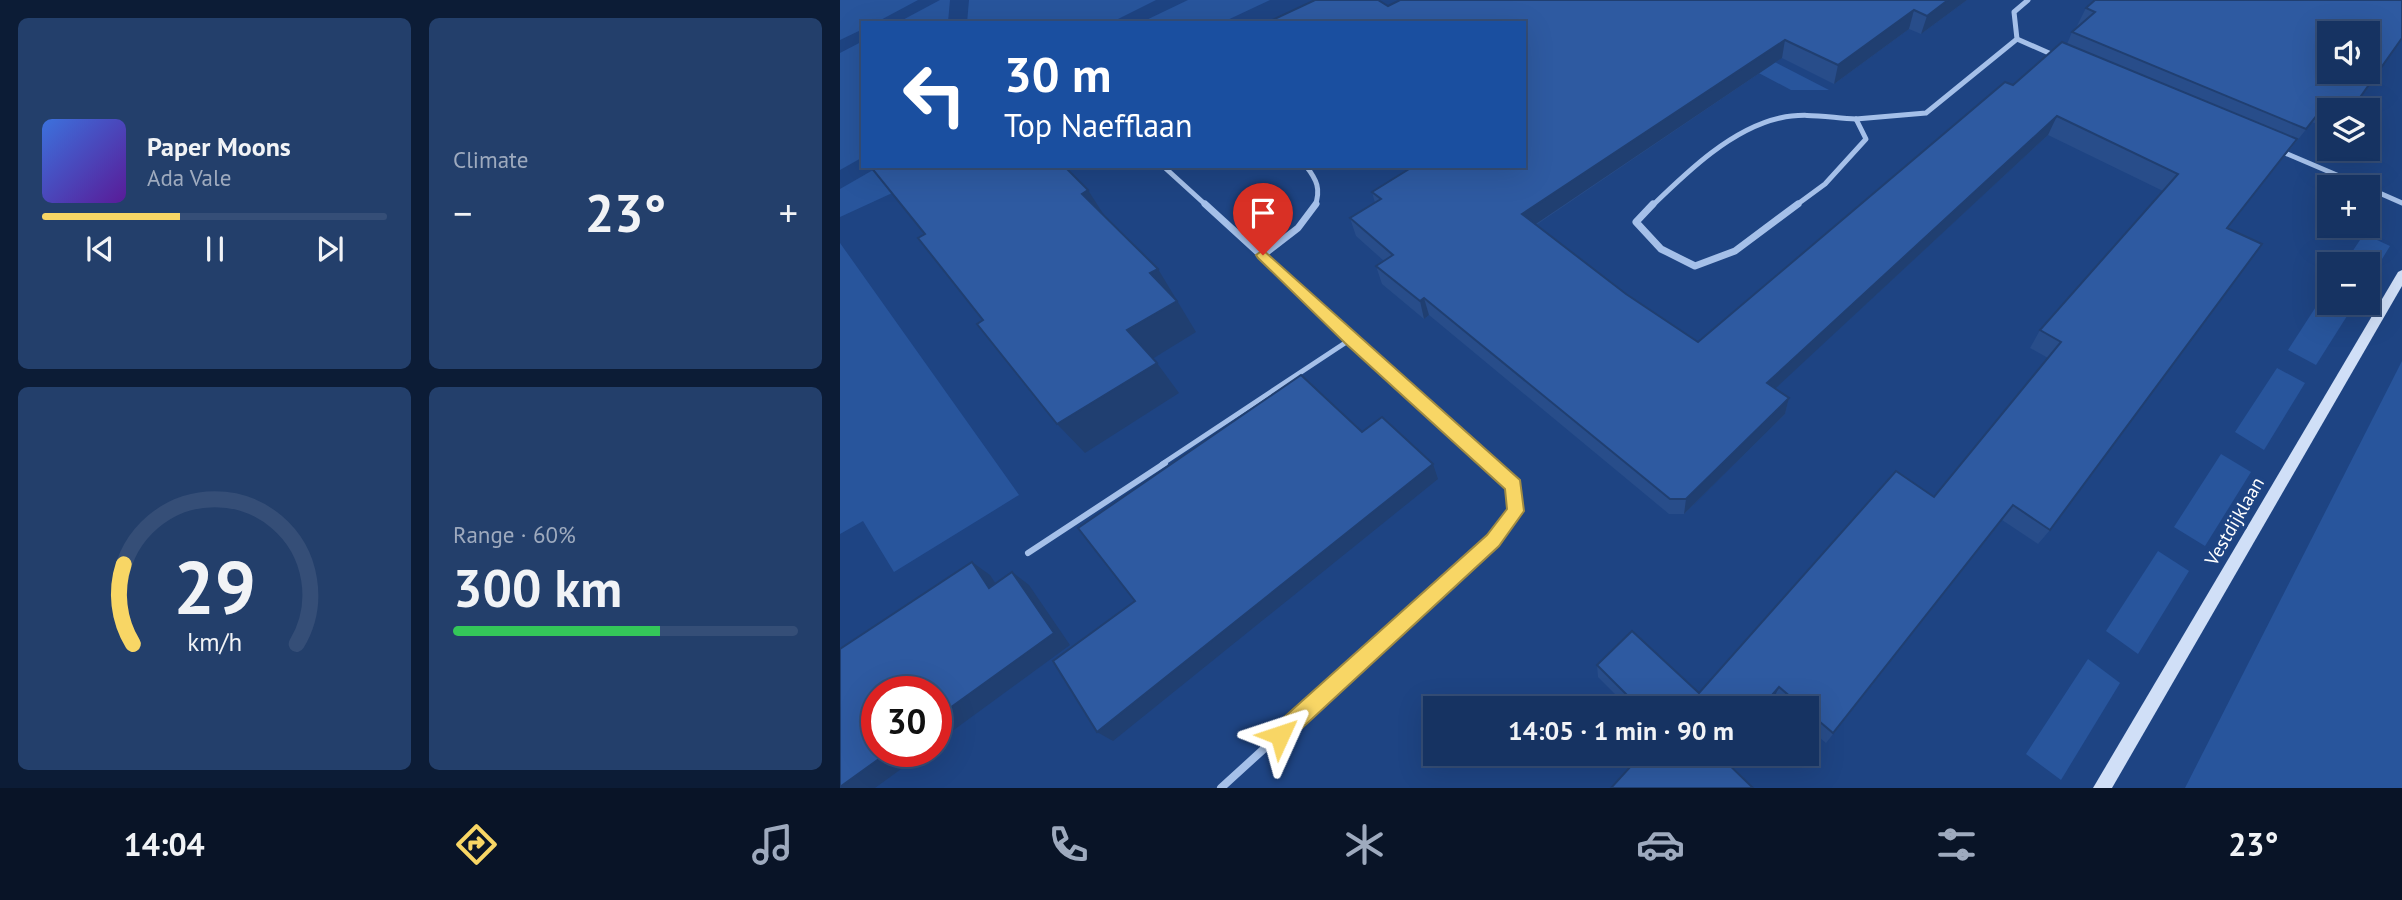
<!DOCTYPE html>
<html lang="en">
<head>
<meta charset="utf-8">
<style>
	:root { --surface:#163362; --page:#233f6b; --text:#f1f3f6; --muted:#9eaabe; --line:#354e77; --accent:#f8d665 }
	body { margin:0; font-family:"PT Sans",sans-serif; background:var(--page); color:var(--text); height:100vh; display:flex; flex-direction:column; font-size:26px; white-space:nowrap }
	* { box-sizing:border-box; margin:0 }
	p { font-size:23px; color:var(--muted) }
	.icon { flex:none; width:38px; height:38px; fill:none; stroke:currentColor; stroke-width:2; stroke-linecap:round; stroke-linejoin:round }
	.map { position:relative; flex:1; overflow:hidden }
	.drawer { display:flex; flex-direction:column; gap:18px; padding:18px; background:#0c1c36; width:840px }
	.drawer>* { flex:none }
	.banner { position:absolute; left:21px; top:21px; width:665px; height:147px; border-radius:0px; box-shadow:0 7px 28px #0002,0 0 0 2px var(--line); background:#1a4fa0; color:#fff; overflow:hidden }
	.buttons { position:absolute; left:1477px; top:21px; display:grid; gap:14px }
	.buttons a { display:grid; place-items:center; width:63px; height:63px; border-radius:0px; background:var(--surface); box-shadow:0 7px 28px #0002,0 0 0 2px var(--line); font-size:35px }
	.speed { position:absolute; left:21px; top:676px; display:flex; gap:14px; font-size:35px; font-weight:700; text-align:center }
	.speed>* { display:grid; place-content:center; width:91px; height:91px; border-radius:50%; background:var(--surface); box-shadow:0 7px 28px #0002,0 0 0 2px var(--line); line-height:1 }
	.speed .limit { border:10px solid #d22; background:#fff; color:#111 }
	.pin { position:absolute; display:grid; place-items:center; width:60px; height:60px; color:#fff; margin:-72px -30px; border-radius:50% 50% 50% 0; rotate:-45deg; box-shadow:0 0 7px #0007 }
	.pin .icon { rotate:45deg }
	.me { position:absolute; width:77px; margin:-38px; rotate:48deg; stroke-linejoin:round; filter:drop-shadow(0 0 5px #0008) }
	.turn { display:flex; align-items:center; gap:24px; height:147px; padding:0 28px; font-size:32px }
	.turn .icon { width:91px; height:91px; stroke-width:2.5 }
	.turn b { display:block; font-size:49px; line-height:60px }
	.big { font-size:52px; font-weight:600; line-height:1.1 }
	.drawer .tile { flex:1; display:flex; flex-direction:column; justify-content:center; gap:10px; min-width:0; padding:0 24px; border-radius:10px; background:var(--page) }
	.drawer .dial { align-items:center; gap:0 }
	.dial svg { height:182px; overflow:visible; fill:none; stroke:var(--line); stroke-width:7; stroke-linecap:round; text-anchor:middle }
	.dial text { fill:var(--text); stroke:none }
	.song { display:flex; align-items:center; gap:21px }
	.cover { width:84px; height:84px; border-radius:10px; background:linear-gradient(135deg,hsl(220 70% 55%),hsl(270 70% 35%)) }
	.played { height:7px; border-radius:4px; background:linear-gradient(90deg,var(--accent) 40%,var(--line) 40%) }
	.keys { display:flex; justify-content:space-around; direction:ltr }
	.heat { display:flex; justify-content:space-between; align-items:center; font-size:38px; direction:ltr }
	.charge { height:10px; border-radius:5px; background:linear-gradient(90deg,#34c759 60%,var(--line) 0) }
	.drawer .tiles { flex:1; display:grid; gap:18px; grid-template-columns:repeat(2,1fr) }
	.trip { position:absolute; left:583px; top:696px; width:396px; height:70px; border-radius:0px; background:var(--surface); box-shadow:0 7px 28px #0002,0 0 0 2px var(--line); font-weight:600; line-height:70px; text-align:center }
	.dock { display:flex; height:112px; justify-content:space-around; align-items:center; background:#091427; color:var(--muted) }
	.dock .icon { width:49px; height:49px }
	.dock .on { color:var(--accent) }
	.dock b { font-size:32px; color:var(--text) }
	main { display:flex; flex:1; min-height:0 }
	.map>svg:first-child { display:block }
	.green { fill:#28559c }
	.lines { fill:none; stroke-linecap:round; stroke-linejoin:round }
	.lane-far1 { stroke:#a5c0e9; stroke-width:5 }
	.lane { stroke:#a5c0e9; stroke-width:6 }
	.street-far2 { stroke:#a5c0e9; stroke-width:5 }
	.street-far1 { stroke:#a5c0e9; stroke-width:7 }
	.street { stroke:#a5c0e9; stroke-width:8 }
	.secondary { fill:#d0dff7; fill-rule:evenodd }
	.wall { fill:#284d8a }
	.shaded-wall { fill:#203f71 }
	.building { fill:#2e5aa1; stroke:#203f71; stroke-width:2; fill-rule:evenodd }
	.route { fill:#f8d665; stroke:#a18b42; stroke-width:2 }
	.labels { text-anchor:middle; stroke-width:7; stroke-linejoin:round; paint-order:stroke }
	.street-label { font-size:19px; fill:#fff; stroke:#1e4483 }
</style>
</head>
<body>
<main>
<section class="drawer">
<div class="tiles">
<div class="tile">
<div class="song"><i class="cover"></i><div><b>Paper Moons</b><p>Ada Vale</p></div></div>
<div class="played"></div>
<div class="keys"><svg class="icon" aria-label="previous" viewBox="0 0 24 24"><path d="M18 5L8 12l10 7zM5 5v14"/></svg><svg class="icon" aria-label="pause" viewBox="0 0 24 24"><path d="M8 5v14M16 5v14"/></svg><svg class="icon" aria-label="next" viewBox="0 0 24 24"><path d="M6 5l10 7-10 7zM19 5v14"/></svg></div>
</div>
<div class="tile"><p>Climate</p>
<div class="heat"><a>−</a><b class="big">23°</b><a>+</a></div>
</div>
<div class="tile dial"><svg viewBox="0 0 100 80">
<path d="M14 69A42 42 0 1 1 86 69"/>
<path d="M14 69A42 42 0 0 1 10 34" stroke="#f8d665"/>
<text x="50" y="56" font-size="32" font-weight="700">29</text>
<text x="50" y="72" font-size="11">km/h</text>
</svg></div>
<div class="tile"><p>Range · 60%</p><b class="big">300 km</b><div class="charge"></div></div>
</div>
</section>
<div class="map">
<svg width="1562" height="788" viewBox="0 0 1562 788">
	<rect width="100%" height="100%" fill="#1e4483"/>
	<g class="green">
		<polygon points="0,0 78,0 35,23 23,23 23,29 0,40"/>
		<polygon points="100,0 110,0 108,22 57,23"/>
		<polygon points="129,0 316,0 270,23 127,23"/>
		<polygon points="348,0 430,0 381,23 300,23"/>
		<polygon points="781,0 814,0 989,90 951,90"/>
		<polygon points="23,41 23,157 0,170 0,53"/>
		<polygon points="40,166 111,166 0,217 0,189"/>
		<polygon points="1524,234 1550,246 1528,282 1528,264 1504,264"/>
		<polygon points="0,243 179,495 54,572 23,521 0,534"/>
		<polygon points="1479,302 1507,316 1476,365 1448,350"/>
		<polygon points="1562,361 1562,788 1345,788"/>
		<polygon points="1437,368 1465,383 1424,450 1395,432"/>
		<polygon points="1381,454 1411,472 1365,546 1334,527"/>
		<polygon points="1318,551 1349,571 1298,654 1266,631"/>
		<polygon points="1248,659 1280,683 1221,780 1186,754"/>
	</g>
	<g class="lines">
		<polyline class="lane-far1" points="322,464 511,339"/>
		<polyline class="lane" points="188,553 325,463"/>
		<g class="street-far2">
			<polyline points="1177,39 1218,57"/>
			<polyline points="1016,119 1086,113 1177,39 1174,12 1188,0"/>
			<polyline points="1438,150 1525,187"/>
			<polyline points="323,166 367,206"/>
			<path d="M 466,166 C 477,180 481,189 475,206"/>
			<polyline points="1528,188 1562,203"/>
			<path d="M 812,206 C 847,172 891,129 940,118 C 965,112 991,118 1016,119"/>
			<polyline points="955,206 985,184 1026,139 1016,119"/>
		</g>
		<g class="street-far1">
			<polyline points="365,204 650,464"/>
			<polyline points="813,204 796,222 821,249 855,266 895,251 958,204"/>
			<polyline points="423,255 458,228 476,204"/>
		</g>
		<polyline class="street" points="381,788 653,540 676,511 674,486 648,463"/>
		<polygon class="secondary" points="1562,270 1562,286 1272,788 1253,788 1558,272"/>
	</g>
	<polygon class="wall" points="560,0 1127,0 1081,34 1069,29 994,84 942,58 696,225 786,294 858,342 1173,85 1227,44 1232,32 1236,28 1246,8 1516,103 1510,110 1489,110 1489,126 1487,128 1472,122 1387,228 1210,530 1198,544 1162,520 986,743 966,726 966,709 947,709 934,698 924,709 790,709 758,677 757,665 859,693 1094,497 1208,358 1190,348 1200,330 1323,191 1208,135 935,388 949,398 945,414 844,514 829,514 589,315 584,319 542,284 536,266 544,261 516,236 510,218 535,203 532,192 684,166 548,6"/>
	<g class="shaded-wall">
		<polygon points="1108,0 1127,0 1081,34 1087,16"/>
		<polygon points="1074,10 1069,29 994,84 998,65"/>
		<polygon points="945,40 942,58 684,232 682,214"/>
		<polygon points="1217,116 1208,135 924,399 927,383"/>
		<polygon points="248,190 269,223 242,194"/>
		<polygon points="318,269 356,332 309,361 287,330 310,273"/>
		<polygon points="584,298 589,315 584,319 580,301"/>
		<polygon points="317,363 339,393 245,453 217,424"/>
		<polygon points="949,398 945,414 844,514 846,499"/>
		<polygon points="593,464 598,479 273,741 257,732"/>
		<polygon points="132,562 150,575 167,601 149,588"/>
		<polygon points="172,572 189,585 230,645 96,743 96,718"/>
		<polygon points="939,687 934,698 924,709 920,709"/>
		<polygon points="50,751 86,751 35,788 0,788"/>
	</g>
	<g class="building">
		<polygon points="475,0 538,0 548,6 560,0 1108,0 1087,16 1074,10 998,65 945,40 682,214 786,294 858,342 1165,82 1173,85 1222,42 1457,139 1387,228 1422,244 1210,530 1173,505 993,733 939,687 920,709 801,709 757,665 792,631 859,693 1056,471 1094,497 1221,342 1200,330 1338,174 1217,116 927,383 949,398 846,499 830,499 584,298 580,301 536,266 553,255 510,218 541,199 532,192 574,166 684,166 684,23 426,23"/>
		<path d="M 1255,0 L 1562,0 L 1562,38 L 1516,103 L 1509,101 L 1504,108 L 1488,101 L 1466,129 L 1232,32 L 1255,12 L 1246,8 ZM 1489,33 L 1528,33 L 1528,72 L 1489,72 Z"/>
		<polygon points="30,166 224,166 248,190 242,194 318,269 310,273 337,301 287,330 317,363 217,424 137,324 143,320 78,238 85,234"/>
		<polygon points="461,375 522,432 542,417 593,464 257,732 213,661 295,601 238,528"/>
		<polygon points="132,562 149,588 172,572 214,633 96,718 96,691 37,691 37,751 50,751 0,787 0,649"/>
		<polygon points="802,754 881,754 880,756 913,788 771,788"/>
	</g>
	<polygon class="route" points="423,250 680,480 684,511 659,546 447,742 440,745 432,742 429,735 432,728 647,535 667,509 665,489 505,343 418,258 416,255"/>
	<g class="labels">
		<g class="street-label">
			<text transform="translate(1394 521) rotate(-60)" y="7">Vestdijklaan</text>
		</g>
	</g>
</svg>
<div class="buttons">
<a><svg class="icon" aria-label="sound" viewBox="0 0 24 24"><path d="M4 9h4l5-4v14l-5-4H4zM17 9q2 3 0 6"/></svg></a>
<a><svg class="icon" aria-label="layers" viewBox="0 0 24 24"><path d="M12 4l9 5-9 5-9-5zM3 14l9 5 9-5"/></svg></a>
<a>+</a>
<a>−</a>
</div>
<div class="speed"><div class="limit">30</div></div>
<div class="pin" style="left:423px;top:255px;background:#d93025"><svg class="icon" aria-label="arrive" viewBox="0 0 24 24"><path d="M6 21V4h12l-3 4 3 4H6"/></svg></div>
<svg class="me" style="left:440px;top:735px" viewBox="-20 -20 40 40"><path d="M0-17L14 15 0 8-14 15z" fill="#f8d665" stroke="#fff" stroke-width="4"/></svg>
<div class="trip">14:05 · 1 min · 90 m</div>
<div class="banner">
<div class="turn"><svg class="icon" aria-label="left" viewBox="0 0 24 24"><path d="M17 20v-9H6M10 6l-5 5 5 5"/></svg><div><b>30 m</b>Top Naefflaan</div></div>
</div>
</div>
</main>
<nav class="dock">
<b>14:04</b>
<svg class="icon on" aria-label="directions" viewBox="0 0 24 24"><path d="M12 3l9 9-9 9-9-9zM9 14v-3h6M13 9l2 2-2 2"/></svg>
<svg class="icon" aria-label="music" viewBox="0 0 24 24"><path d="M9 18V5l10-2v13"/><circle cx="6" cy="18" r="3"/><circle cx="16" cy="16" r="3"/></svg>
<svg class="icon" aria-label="phone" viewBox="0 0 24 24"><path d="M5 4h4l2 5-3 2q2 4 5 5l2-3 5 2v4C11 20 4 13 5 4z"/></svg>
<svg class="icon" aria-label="climate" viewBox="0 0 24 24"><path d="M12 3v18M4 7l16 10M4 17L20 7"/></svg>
<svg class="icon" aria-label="car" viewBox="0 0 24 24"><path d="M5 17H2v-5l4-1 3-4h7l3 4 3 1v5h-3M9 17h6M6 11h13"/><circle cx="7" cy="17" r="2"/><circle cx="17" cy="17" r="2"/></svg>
<svg class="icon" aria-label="filters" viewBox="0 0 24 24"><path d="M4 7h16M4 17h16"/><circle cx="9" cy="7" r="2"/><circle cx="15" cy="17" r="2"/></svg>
<b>23°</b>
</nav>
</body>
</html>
